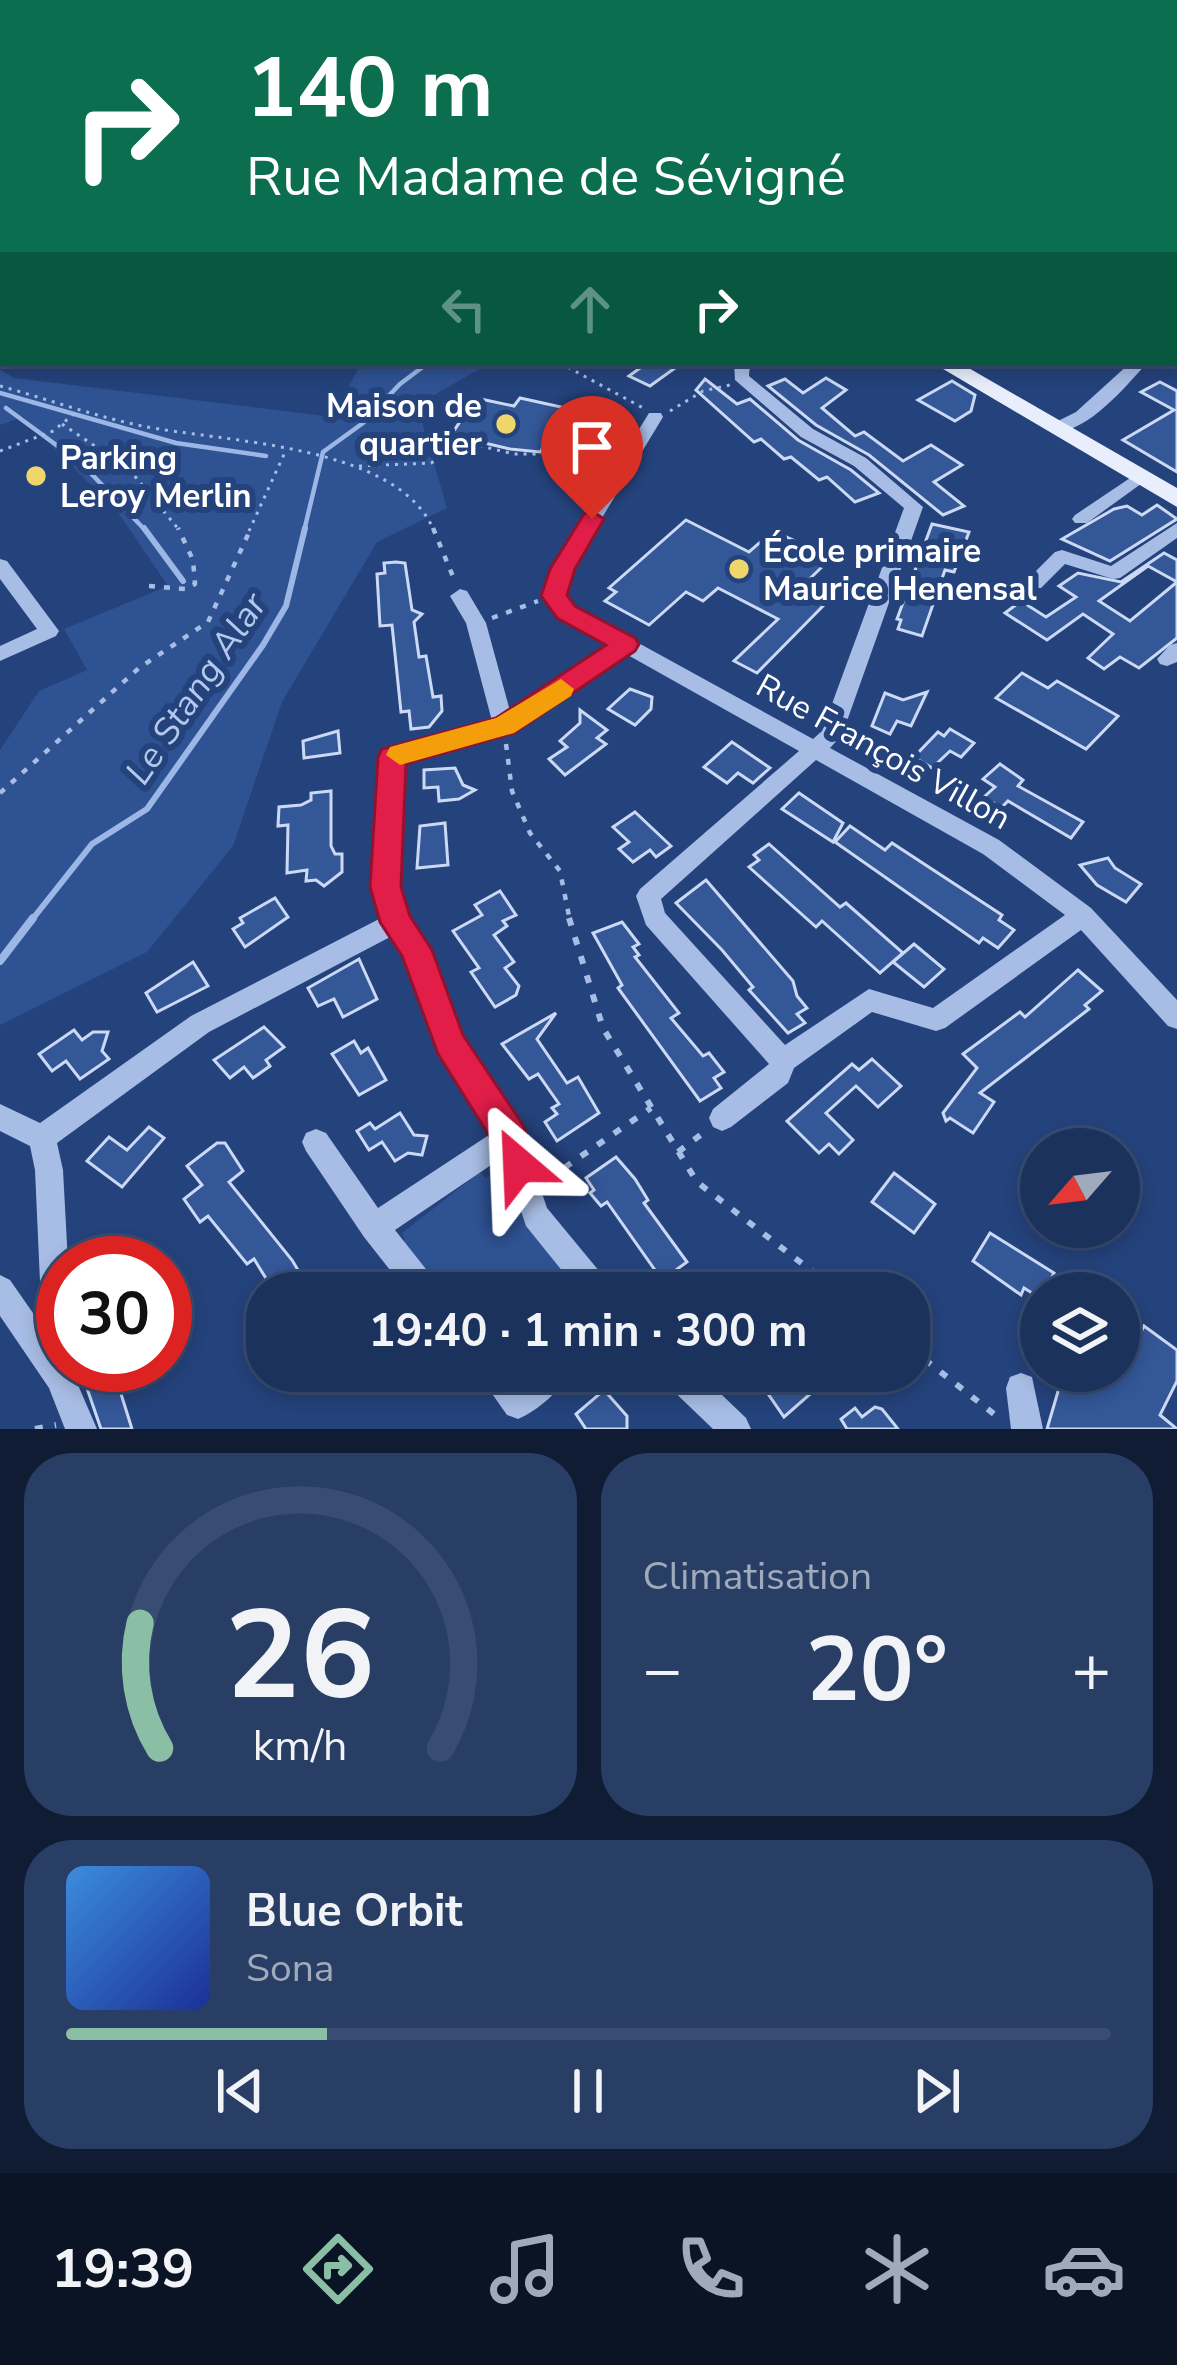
<!DOCTYPE html>
<html lang="fr">
<head>
<meta charset="utf-8">
<style>
	:root { --surface:#1b325c; --page:#283e65; --text:#f1f3f6; --muted:#a0aabb; --line:#394d72; --accent:#8abfa5 }
	body { margin:0; font-family:"Nunito Sans",sans-serif; background:var(--page); color:var(--text); height:100vh; display:flex; flex-direction:column; font-size:45px; white-space:nowrap }
	* { box-sizing:border-box; margin:0 }
	p { font-size:39px; color:var(--muted) }
	.icon { flex:none; width:66px; height:66px; fill:none; stroke:currentColor; stroke-width:2; stroke-linecap:round; stroke-linejoin:round }
	.map { position:relative; height:1429px; overflow:hidden }
	.side { display:flex; flex-direction:column; gap:24px; padding:24px; background:#0f1c33; flex:1 }
	.side>* { flex:none }
	.guide { position:absolute; left:0px; top:0px; width:1179px; height:366px; box-shadow:0 6px 18px #0003,0 0 0 3px var(--line); background:#0b6e4f; color:#fff; overflow:hidden }
	.needle { width:78px; rotate:242deg }
	.controls { position:absolute; left:1020px; top:1128px; display:grid; gap:24px }
	.controls a { display:grid; place-items:center; width:120px; height:120px; border-radius:50%; background:var(--surface); box-shadow:0 6px 18px #0003,0 0 0 3px var(--line); font-size:60px }
	.speed { position:absolute; left:36px; top:1236px; display:flex; gap:24px; font-size:60px; font-weight:700; text-align:center }
	.speed>* { display:grid; place-content:center; width:156px; height:156px; border-radius:50%; background:var(--surface); box-shadow:0 6px 18px #0003,0 0 0 3px var(--line); line-height:1 }
	.speed .limit { border:18px solid #d22; background:#fff; color:#111 }
	.pin { position:absolute; display:grid; place-items:center; width:102px; height:102px; color:#fff; margin:-123px -51px; border-radius:50% 50% 50% 0; rotate:-45deg; box-shadow:0 0 12px #0007 }
	.pin .icon { rotate:45deg }
	.me { position:absolute; width:132px; margin:-66px; rotate:334deg; stroke-linejoin:round; filter:drop-shadow(0 0 9px #0008) }
	.turn { display:flex; align-items:center; gap:42px; height:252px; padding:0 48px; font-size:54px }
	.turn .icon { width:156px; height:156px; stroke-width:2.5 }
	.turn b { display:block; font-size:84px; line-height:102px }
	.lanes { display:flex; align-items:center; height:114px; padding:0 48px; background:#0003; justify-content:center; gap:60px; direction:ltr }
	.lanes .off { opacity:.35 }
	.big { font-size:90px; font-weight:700; line-height:1.1 }
	.side .card { flex:1; display:flex; flex-direction:column; justify-content:center; gap:18px; min-width:0; padding:0 42px; border-radius:48px; background:var(--page) }
	.side .dial { align-items:center; gap:0 }
	.dial svg { height:312px; overflow:visible; fill:none; stroke:var(--line); stroke-width:7; stroke-linecap:round; text-anchor:middle }
	.dial text { fill:var(--text); stroke:none }
	.song { display:flex; align-items:center; gap:36px }
	.cover { width:144px; height:144px; border-radius:18px; background:linear-gradient(135deg,hsl(210 70% 55%),hsl(230 70% 35%)) }
	.played { height:12px; border-radius:6px; background:linear-gradient(90deg,var(--accent) 25%,var(--line) 25%) }
	.keys { display:flex; justify-content:space-around; direction:ltr }
	.heat { display:flex; justify-content:space-between; align-items:center; font-size:66px; direction:ltr }
	.side .tiles { flex:1; display:grid; gap:24px; grid-template-columns:1fr 1fr }
	.card:last-child { grid-column:span 2 }
	.trip { position:absolute; left:246px; top:1272px; width:684px; height:120px; border-radius:48px; background:var(--surface); box-shadow:0 6px 18px #0003,0 0 0 3px var(--line); font-weight:700; line-height:120px; text-align:center }
	.tabs { display:flex; height:192px; justify-content:space-around; align-items:center; background:#0b1425; color:var(--muted) }
	.tabs .icon { width:84px; height:84px }
	.tabs .current { color:var(--accent) }
	.tabs b { font-size:54px; color:var(--text) }
	.map>svg:first-child { display:block }
	.green { fill:#2f5293 }
	.lines { fill:none; stroke-linecap:round; stroke-linejoin:round }
	.stream-far2 { stroke:#9cb7e6; stroke-width:4.5 }
	.stream-far1 { stroke:#9cb7e6; stroke-width:6 }
	.stream { stroke:#9cb7e6; stroke-width:8 }
	.building { fill:#345798; stroke:#cbd9f4; stroke-width:3; fill-rule:evenodd }
	.path-far2 { stroke:#a8bde5; stroke-width:3; stroke-dasharray:3 6; stroke-linecap:butt }
	.path-far1 { stroke:#a8bde5; stroke-width:4.5; stroke-dasharray:6 9; stroke-linecap:butt }
	.path { stroke:#a8bde5; stroke-width:6; stroke-dasharray:8 12; stroke-linecap:butt }
	.minor { fill:#a8bde5; fill-rule:evenodd }
	.major { fill:#e8eefc; fill-rule:evenodd }
	.route { fill:#e11d48; stroke:#92132f; stroke-width:3 }
	.slow { fill:#f59e0b }
	.poi-dot { fill:#efd66c; stroke:#24427b; stroke-width:4.5 }
	.labels { text-anchor:middle; stroke-width:12; stroke-linejoin:round; paint-order:stroke }
	.poi-label { font-size:33px; font-weight:bold; fill:#fff; stroke:#24427b; text-anchor:start }
	.street-label { font-size:33px; fill:#fff; stroke:#24427b }
	.water-label { font-size:36px; font-style:italic; fill:#b3c8ed; stroke:#24427b }
</style>
</head>
<body>
<div class="map">
<svg width="1177" height="1429" viewBox="0 0 1177 1429">
	<rect width="100%" height="100%" fill="#24427b"/>
	<g class="green">
		<polygon points="366,363 490,363 417,405 447,508 377,542 282,702 233,846 147,952 0,1025 0,750 39,691 87,670 64,629 168,586 117,511 23,417 0,425 0,370 15,378 333,417 359,367"/>
		<polygon points="480,1172 485,1178 494,1172 579,1293 437,1293 398,1247 405,1240 402,1233"/>
	</g>
	<g class="lines">
		<g class="stream-far2">
			<polyline points="0,393 176,443 266,456"/>
			<polyline points="6,408 82,464 146,531"/>
			<polyline points="304,531 323,452 363,423 400,384 428,363"/>
		</g>
		<g class="stream-far1">
			<polyline points="144,528 183,581"/>
			<polyline points="31,921 92,844 147,809 263,645 286,606 305,528"/>
		</g>
		<polyline class="stream" points="0,961 33,918"/>
	</g>
	<g class="building">
		<polygon points="647,363 682,363 650,386 629,376"/>
		<polygon points="826,378 846,390 822,408 855,436 864,432 903,461 931,445 962,465 934,482 964,506 943,515 869,455 816,425 768,386 785,379 803,393"/>
		<polygon points="705,379 737,404 750,399 798,440 851,470 879,493 855,502 827,477 819,480 791,457 784,459 761,439 754,442 696,390"/>
		<polygon points="952,381 975,395 971,411 955,421 918,400"/>
		<polygon points="1160,382 1177,391 1177,472 1123,440 1174,410 1141,392"/>
		<polygon points="476,398 514,406 520,398 570,409 540,452 510,449 451,435"/>
		<polygon points="1157,505 1177,519 1110,561 1062,539 1114,509 1127,506 1142,515"/>
		<polygon points="686,520 749,552 773,531 795,541 788,547 824,565 795,593 823,606 757,673 734,661 778,619 718,588 703,601 686,592 649,625 605,601 616,592 609,588"/>
		<polygon points="932,524 969,532 954,572 945,570 922,636 898,629 901,620 897,619"/>
		<path d="M 1164,553 L 1177,560 L 1177,638 L 1139,668 L 1120,657 L 1104,669 L 1088,658 L 1113,634 L 1083,614 L 1047,640 L 1005,613 L 1021,601 L 1046,617 L 1076,597 L 1059,586 L 1078,573 L 1121,582 ZM 1148,566 L 1177,582 L 1130,621 L 1099,601 Z"/>
		<polygon points="396,562 405,563 412,610 422,614 414,622 419,657 426,656 433,697 441,696 442,711 429,727 411,729 409,711 401,712 392,625 380,626 377,574 385,573 384,563"/>
		<polygon points="1022,673 1048,688 1057,681 1118,716 1086,749 996,698"/>
		<polygon points="630,689 652,697 651,709 635,725 608,709"/>
		<polygon points="927,692 911,726 897,721 890,734 872,726 885,693 903,700"/>
		<polygon points="580,710 607,730 597,738 606,744 565,775 549,759 567,747 560,741 580,723"/>
		<polygon points="950,729 974,743 961,757 950,751 932,768 914,757 938,732 944,736"/>
		<polygon points="338,731 340,753 304,758 303,741"/>
		<polygon points="732,742 770,768 753,783 738,773 727,783 704,767"/>
		<polygon points="1000,764 1023,780 1018,786 1083,822 1071,838 1008,801 1001,808 984,797 995,787 983,779"/>
		<polygon points="455,768 463,785 475,790 459,799 439,801 438,787 424,788 424,770"/>
		<polygon points="331,791 331,846 335,854 342,854 342,872 324,886 316,880 306,881 307,870 287,873 288,825 278,826 279,807 301,805 311,800 311,793"/>
		<polygon points="799,793 843,823 833,842 782,809"/>
		<polygon points="635,812 671,846 656,857 650,850 633,862 619,849 629,842 613,827"/>
		<polygon points="445,823 448,865 417,868 420,826"/>
		<polygon points="850,826 885,850 892,843 1002,915 999,920 1014,930 998,948 983,938 979,943 835,842"/>
		<polygon points="769,844 840,907 846,903 903,953 880,973 822,921 816,927 749,867 759,860 754,855"/>
		<polygon points="1108,858 1115,868 1141,884 1126,902 1097,885 1080,865"/>
		<polygon points="706,880 793,981 797,996 807,1008 797,1014 805,1023 788,1033 749,990 753,987 722,950 676,903"/>
		<polygon points="500,891 516,915 503,921 507,926 494,935 514,962 505,968 519,986 516,995 495,1007 471,972 479,968 453,931 482,915 475,905"/>
		<polygon points="275,898 288,917 245,947 233,929 243,923 240,918"/>
		<polygon points="622,922 639,944 633,947 639,955 635,957 679,1013 671,1018 703,1056 709,1053 724,1072 714,1078 721,1088 700,1101 618,988 622,985 593,933"/>
		<polygon points="914,944 944,969 924,987 893,962"/>
		<polygon points="359,959 377,999 343,1017 334,999 318,1006 308,988"/>
		<polygon points="193,962 208,986 157,1012 146,993"/>
		<polygon points="1078,970 1102,991 1085,1005 1089,1009 980,1093 994,1102 973,1133 950,1118 946,1121 943,1113 977,1068 963,1054 1020,1012 1025,1017"/>
		<polygon points="556,1013 537,1039 567,1083 578,1077 599,1113 557,1141 545,1122 557,1114 552,1108 559,1104 538,1074 529,1079 502,1044"/>
		<polygon points="264,1027 284,1047 266,1060 270,1066 253,1078 244,1067 230,1078 214,1060"/>
		<polygon points="74,1030 82,1040 93,1032 108,1032 102,1051 109,1059 80,1079 66,1061 52,1071 39,1054"/>
		<polygon points="354,1041 361,1053 368,1048 386,1080 359,1095 332,1054"/>
		<polygon points="872,1059 901,1086 878,1107 856,1086 826,1113 853,1140 839,1154 829,1144 819,1153 787,1121 852,1064 859,1070"/>
		<polygon points="400,1113 414,1135 427,1136 422,1155 408,1153 395,1161 382,1142 369,1150 357,1131 370,1123 375,1129"/>
		<polygon points="149,1127 164,1138 122,1187 87,1161 109,1137 127,1150"/>
		<polygon points="217,1143 225,1143 243,1171 229,1182 292,1260 307,1285 302,1293 275,1293 254,1259 247,1264 208,1216 200,1222 184,1199 202,1185 187,1166"/>
		<polygon points="616,1157 635,1179 648,1200 644,1203 687,1262 662,1280 607,1202 601,1206 590,1193 594,1190 586,1178"/>
		<polygon points="894,1173 935,1204 914,1233 872,1202"/>
		<polygon points="990,1233 1054,1273 1040,1298 1024,1288 1021,1295 973,1261"/>
		<polygon points="1144,1326 1177,1350 1177,1381 1160,1415 1177,1429 1047,1429 1064,1371 1121,1371"/>
		<polygon points="79,1365 112,1365 132,1429 101,1429"/>
		<polygon points="780,1371 804,1371 817,1388 784,1417 762,1385"/>
		<polygon points="604,1390 627,1416 627,1429 586,1429 576,1414"/>
		<polygon points="875,1407 882,1409 898,1429 847,1429 841,1419 855,1408 862,1417"/>
	</g>
	<g class="lines">
		<g class="path-far2">
			<polyline points="560,363 645,409"/>
			<path d="M 0,386 C 47,399 94,416 142,426 C 222,442 399,444 434,531"/>
			<polyline points="670,411 703,391 730,385"/>
			<polyline points="62,424 128,468 180,531"/>
			<polyline points="0,451 53,431 79,410"/>
			<polyline points="359,466 431,463 468,443 514,454 550,454"/>
			<polyline points="249,531 286,450"/>
		</g>
		<g class="path-far1">
			<polyline points="433,528 454,579"/>
			<polyline points="149,586 186,589 195,584 193,560 178,528"/>
			<polyline points="492,618 538,601"/>
			<polyline points="506,744 512,791 530,833 560,871 570,921"/>
			<polyline points="0,793 139,668 208,622 251,528"/>
		</g>
		<g class="path">
			<polyline points="569,918 603,1028 697,1182 840,1293"/>
			<polyline points="678,1152 707,1130"/>
			<polyline points="548,1179 651,1108"/>
			<polyline points="909,1347 999,1418"/>
			<polyline points="35,1429 56,1425"/>
		</g>
		<g class="minor">
			<polygon points="497,0 510,0 513,3 500,3"/>
			<polygon points="698,0 718,0 714,3"/>
			<polygon points="3,108 3,116 0,117 0,109"/>
			<polygon points="3,188 3,198 0,199 0,189"/>
			<polygon points="0,208 3,209 3,217 0,216"/>
			<rect x="0" y="281" width="3" height="9"/>
			<polygon points="1177,317 1177,327 1176,328 1176,318"/>
			<polygon points="1176,346 1177,347 1177,357 1176,356"/>
			<path d="M 734,363 L 750,363 L 749,376 L 813,429 L 866,458 L 923,507 L 842,735 L 830,748 L 999,840 L 1091,908 L 1177,1000 L 1177,1029 L 1168,1026 L 1081,930 L 945,1028 L 936,1031 L 872,1012 L 794,1068 L 788,1083 L 731,1127 L 722,1131 L 713,1127 L 709,1118 L 713,1109 L 769,1064 L 646,925 L 636,896 L 640,889 L 799,751 L 626,654 L 511,732 L 403,762 L 398,887 L 407,918 L 428,950 L 460,1037 L 520,1128 L 547,1208 L 609,1283 L 614,1293 L 580,1293 L 526,1226 L 503,1157 L 395,1230 L 437,1283 L 442,1293 L 408,1293 L 364,1237 L 306,1151 L 302,1142 L 306,1133 L 316,1129 L 326,1133 L 378,1208 L 492,1133 L 440,1051 L 405,955 L 392,936 L 209,1032 L 57,1143 L 63,1170 L 68,1263 L 63,1263 L 63,1365 L 74,1365 L 75,1378 L 97,1429 L 65,1429 L 49,1388 L 0,1316 L 0,1275 L 10,1280 L 42,1326 L 35,1170 L 30,1146 L 0,1131 L 0,1104 L 40,1123 L 191,1016 L 383,917 L 374,887 L 381,757 L 384,751 L 492,721 L 466,623 L 450,596 L 460,589 L 467,591 L 486,623 L 510,711 L 611,646 L 559,617 L 544,596 L 553,569 L 649,413 L 661,413 L 663,417 L 571,569 L 564,595 L 573,607 L 813,739 L 822,731 L 904,508 L 854,466 L 801,437 L 735,380 ZM 816,760 L 983,854 L 1065,915 L 933,1008 L 869,989 L 785,1045 L 665,913 L 661,899 Z"/>
			<path d="M 1130,363 L 1147,363 C 1125,387 1087,434 1052,432 L 1052,424 L 1076,412 Z"/>
			<polygon points="1139,472 1145,473 1145,481 1087,523 1075,523 1072,519 1075,515"/>
			<polygon points="1177,523 1177,538 1120,578 1113,579 1065,564 1041,588 1027,588 1024,583 1055,552 1062,550 1111,566"/>
			<polygon points="0,559 7,561 59,631 56,636 0,661 0,646 37,629 0,579"/>
			<polygon points="1177,643 1177,662 1167,666 1160,664 1157,659 1170,645"/>
			<path d="M 476,1371 L 511,1371 L 520,1382 L 532,1371 L 570,1371 C 562,1390 537,1411 518,1419 L 507,1415 Z"/>
			<polygon points="660,1371 697,1371 746,1418 751,1429 713,1429 664,1382"/>
			<polygon points="1021,1373 1032,1377 1043,1429 1011,1429 1006,1388 1010,1377"/>
		</g>
		<g class="major">
			<polygon points="329,0 348,0 350,3 331,3"/>
			<polygon points="933,363 960,363 1177,488 1177,507"/>
		</g>
	</g>
	<polygon class="route" points="592,511 604,519 575,569 567,595 575,606 635,638 639,644 635,651 514,733 406,764 401,887 410,916 432,950 463,1035 523,1125 537,1165 532,1177 519,1182 507,1177 495,1145 438,1054 402,956 380,922 370,887 378,757 382,749 496,718 606,645 557,618 541,596 550,569 584,514"/>
	<polygon class="slow" points="561,679 574,689 571,696 514,733 400,765 386,755 390,747 496,718"/>
	<g class="poi-dot">
		<circle cx="506" cy="424" r="12"/>
		<circle cx="36" cy="476" r="12"/>
		<circle cx="739" cy="569" r="12"/>
	</g>
	<g class="labels">
		<g class="poi-label">
			<text x="482" y="417" text-anchor="end">Maison de<tspan x="482" dy="38">quartier</tspan></text>
			<text x="60" y="469">Parking<tspan x="60" dy="38">Leroy Merlin</tspan></text>
			<text x="763" y="562">École primaire<tspan x="763" dy="38">Maurice Henensal</tspan></text>
		</g>
		<g class="street-label">
			<text transform="translate(884 751) rotate(29)" y="12">Rue François Villon</text>
		</g>
		<g class="water-label">
			<text transform="translate(195 688) rotate(-56)" y="13">Le Stang Alar</text>
		</g>
	</g>
</svg>
<div class="controls">
<a><svg class="needle" viewBox="-14 -14 28 28"><path d="M0-13l5 13h-10z" fill="#e53935"/><path d="M0 13l5-13h-10z" fill="#a0aabb"/></svg></a>
<a><svg class="icon" aria-label="layers" viewBox="0 0 24 24"><path d="M12 4l9 5-9 5-9-5zM3 14l9 5 9-5"/></svg></a>
</div>
<div class="speed"><div class="limit">30</div></div>
<div class="pin" style="left:592px;top:519px;background:#d93025"><svg class="icon" aria-label="arrive" viewBox="0 0 24 24"><path d="M6 21V4h12l-3 4 3 4H6"/></svg></div>
<svg class="me" style="left:519px;top:1165px" viewBox="-20 -20 40 40"><path d="M0-17L14 15 0 8-14 15z" fill="#e11d48" stroke="#fff" stroke-width="4"/></svg>
<div class="trip">19:40 · 1 min · 300 m</div>
<div class="guide">
<div class="turn"><svg class="icon" aria-label="right" viewBox="0 0 24 24"><path d="M7 20v-9h11M14 6l5 5-5 5"/></svg><div><b>140 m</b>Rue Madame de Sévigné</div></div>
<div class="lanes"><svg class="icon off" aria-label="left" viewBox="0 0 24 24"><path d="M17 20v-9H6M10 6l-5 5 5 5"/></svg><svg class="icon off" aria-label="ahead" viewBox="0 0 24 24"><path d="M12 20V5M6 11l6-6 6 6"/></svg><svg class="icon" aria-label="right" viewBox="0 0 24 24"><path d="M7 20v-9h11M14 6l5 5-5 5"/></svg></div>
</div>
</div>
<section class="side">
<div class="tiles">
<div class="card dial"><svg viewBox="0 0 100 80">
<path d="M14 69A42 42 0 1 1 86 69"/>
<path d="M14 69A42 42 0 0 1 9 37" stroke="#8abfa5"/>
<text x="50" y="56" font-size="32" font-weight="700">26</text>
<text x="50" y="72" font-size="11">km/h</text>
</svg></div>
<div class="card"><p>Climatisation</p>
<div class="heat"><a>−</a><b class="big">20°</b><a>+</a></div>
</div>
<div class="card">
<div class="song"><i class="cover"></i><div><b>Blue Orbit</b><p>Sona</p></div></div>
<div class="played"></div>
<div class="keys"><svg class="icon" aria-label="previous" viewBox="0 0 24 24"><path d="M18 5L8 12l10 7zM5 5v14"/></svg><svg class="icon" aria-label="pause" viewBox="0 0 24 24"><path d="M8 5v14M16 5v14"/></svg><svg class="icon" aria-label="next" viewBox="0 0 24 24"><path d="M6 5l10 7-10 7zM19 5v14"/></svg></div>
</div>
</div>
</section>
<nav class="tabs">
<b>19:39</b>
<svg class="icon current" aria-label="directions" viewBox="0 0 24 24"><path d="M12 3l9 9-9 9-9-9zM9 14v-3h6M13 9l2 2-2 2"/></svg>
<svg class="icon" aria-label="music" viewBox="0 0 24 24"><path d="M9 18V5l10-2v13"/><circle cx="6" cy="18" r="3"/><circle cx="16" cy="16" r="3"/></svg>
<svg class="icon" aria-label="phone" viewBox="0 0 24 24"><path d="M5 4h4l2 5-3 2q2 4 5 5l2-3 5 2v4C11 20 4 13 5 4z"/></svg>
<svg class="icon" aria-label="climate" viewBox="0 0 24 24"><path d="M12 3v18M4 7l16 10M4 17L20 7"/></svg>
<svg class="icon" aria-label="car" viewBox="0 0 24 24"><path d="M5 17H2v-5l4-1 3-4h7l3 4 3 1v5h-3M9 17h6M6 11h13"/><circle cx="7" cy="17" r="2"/><circle cx="17" cy="17" r="2"/></svg>
</nav>
</body>
</html>
